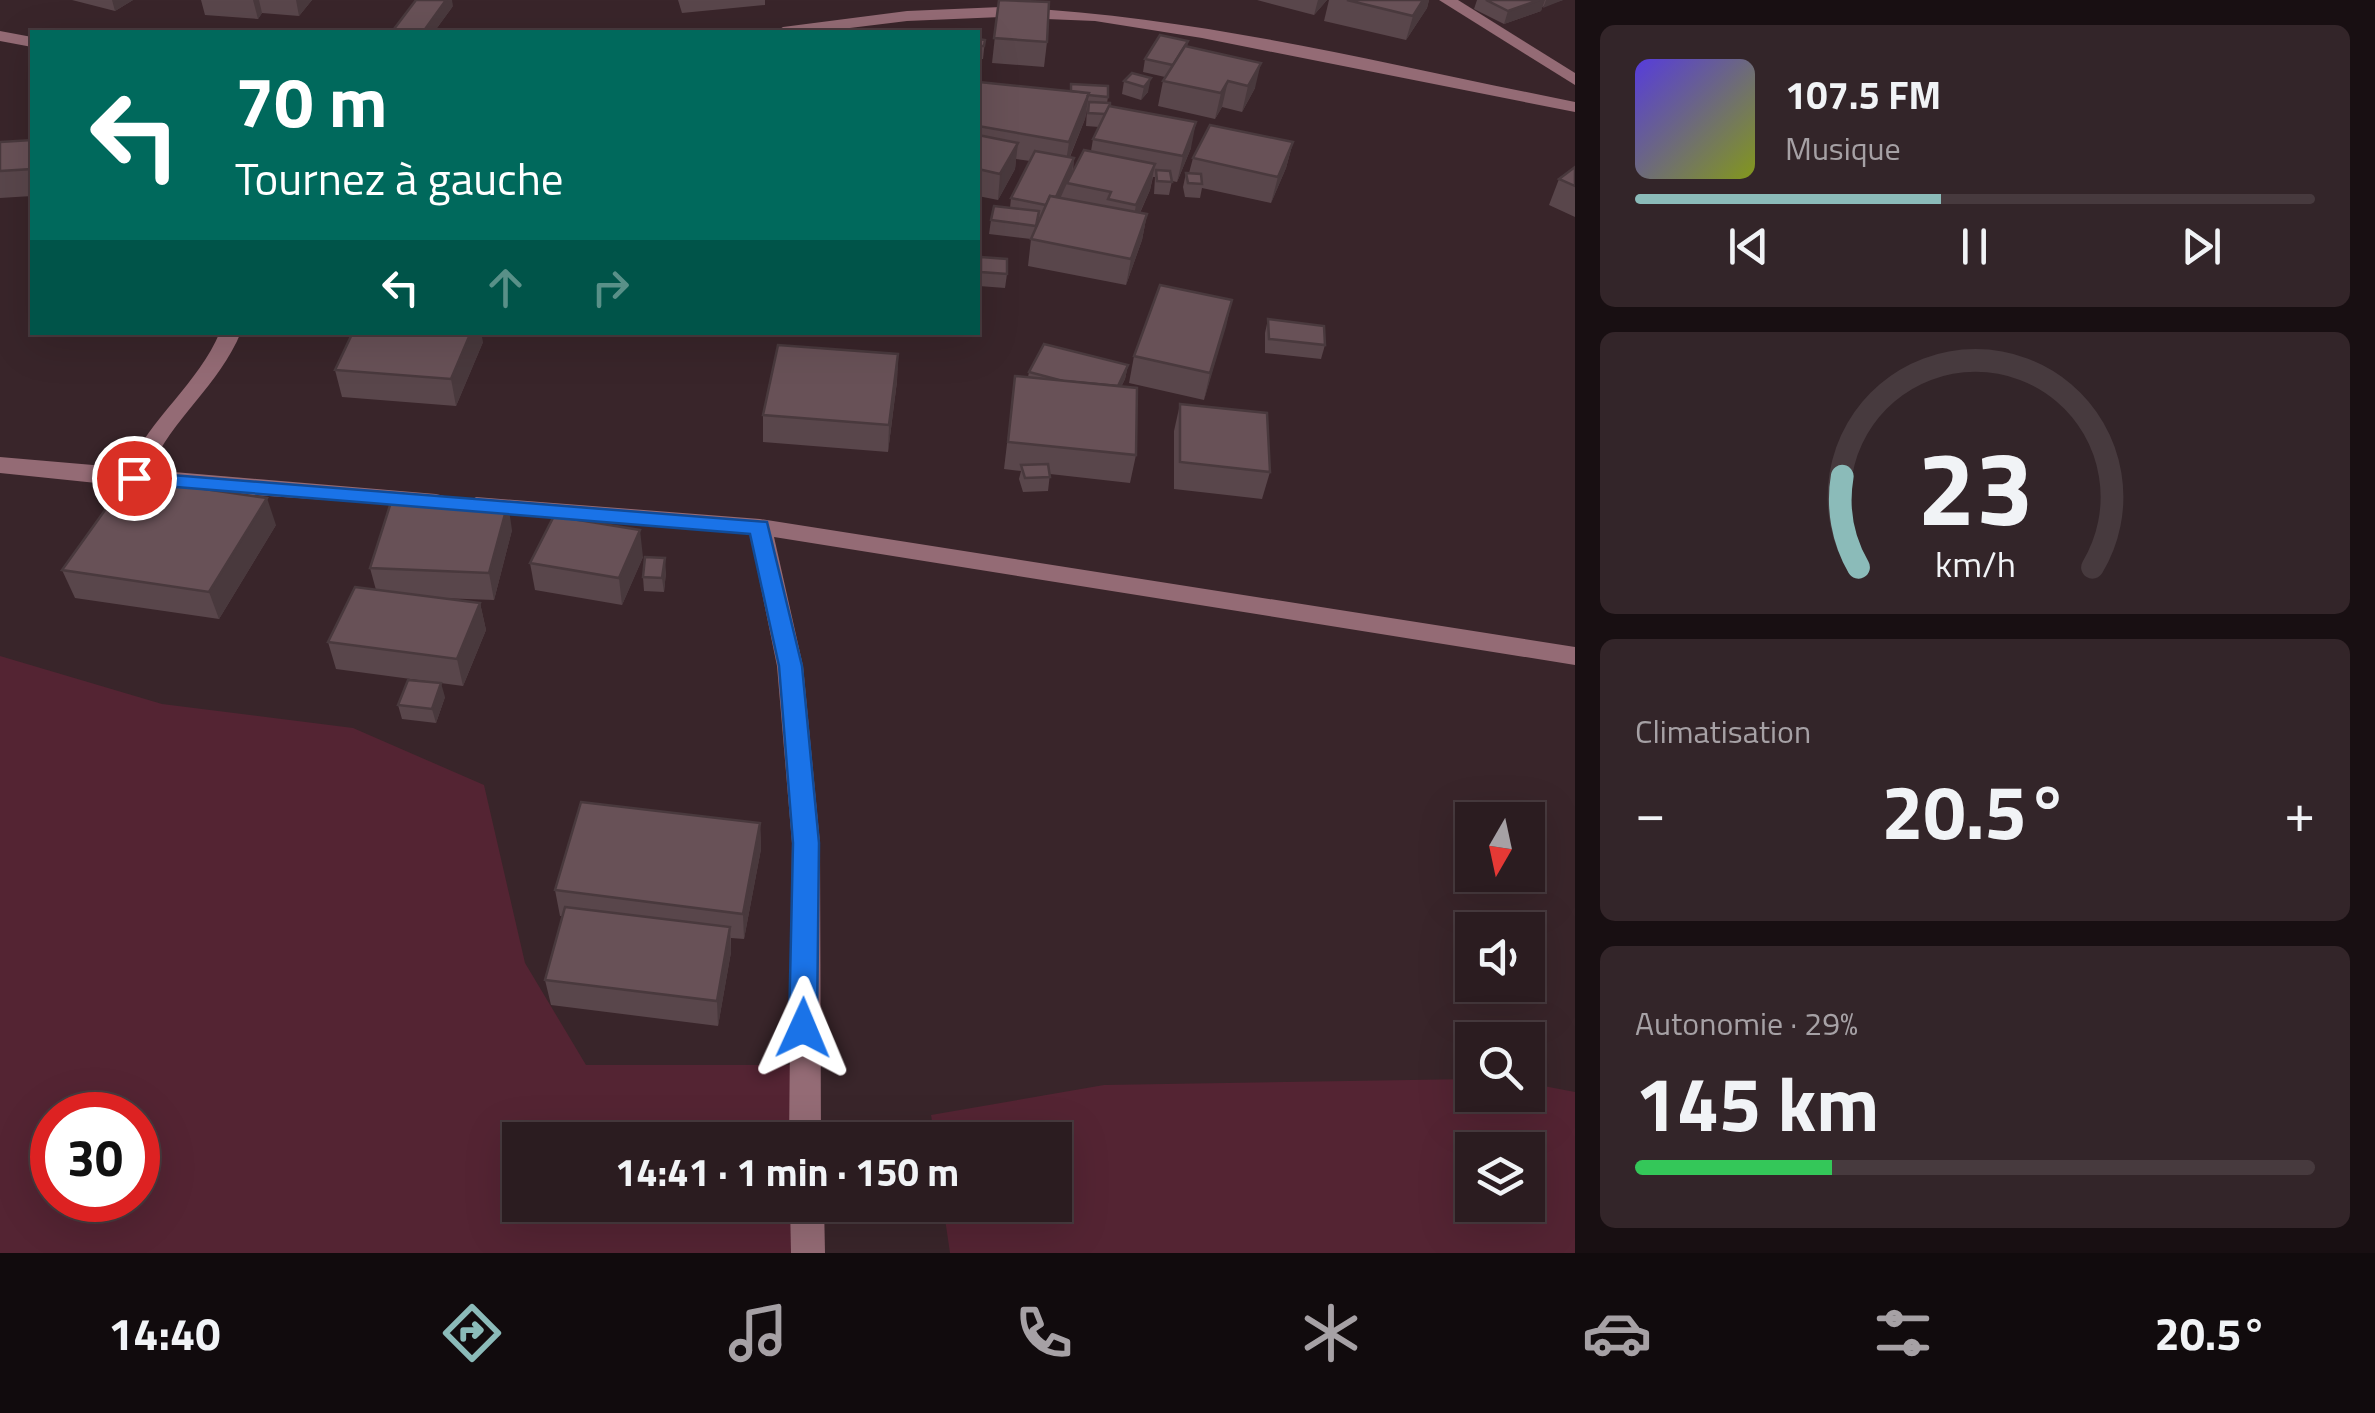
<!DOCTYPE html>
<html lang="fr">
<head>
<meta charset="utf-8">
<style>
	:root { --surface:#2b1c20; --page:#332529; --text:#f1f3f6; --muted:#a6a1a5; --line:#473a3e; --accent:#8bbbb9 }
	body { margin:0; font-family:"Titillium Web",sans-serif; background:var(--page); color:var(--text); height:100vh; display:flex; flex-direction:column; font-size:38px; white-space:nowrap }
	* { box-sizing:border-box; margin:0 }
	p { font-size:32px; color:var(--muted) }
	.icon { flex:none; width:55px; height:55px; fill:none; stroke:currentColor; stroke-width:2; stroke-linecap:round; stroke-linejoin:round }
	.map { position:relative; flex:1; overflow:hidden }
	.sheet { display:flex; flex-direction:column; gap:25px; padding:25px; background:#180f12; width:800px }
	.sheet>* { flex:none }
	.banner { position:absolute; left:30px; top:30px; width:950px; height:305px; border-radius:0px; box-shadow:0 10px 40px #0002,0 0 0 2px var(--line); background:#00695c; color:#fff; overflow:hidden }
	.needle { width:65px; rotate:189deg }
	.tools { position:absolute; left:1455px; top:802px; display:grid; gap:20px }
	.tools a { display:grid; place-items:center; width:90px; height:90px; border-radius:0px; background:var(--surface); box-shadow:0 10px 40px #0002,0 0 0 2px var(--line); font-size:50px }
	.speed { position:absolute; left:30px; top:1092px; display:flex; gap:20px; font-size:50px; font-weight:700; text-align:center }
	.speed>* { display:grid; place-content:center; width:130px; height:130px; border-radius:50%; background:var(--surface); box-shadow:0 10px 40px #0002,0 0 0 2px var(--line); line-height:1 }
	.speed .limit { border:15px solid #d22; background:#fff; color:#111 }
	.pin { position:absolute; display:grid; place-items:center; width:85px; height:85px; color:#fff; margin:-42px; border:5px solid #fff; border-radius:50%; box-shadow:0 2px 10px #0007 }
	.me { position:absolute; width:110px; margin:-55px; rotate:1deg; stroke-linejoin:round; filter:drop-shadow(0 0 8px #0008) }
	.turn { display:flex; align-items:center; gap:35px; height:210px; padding:0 40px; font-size:45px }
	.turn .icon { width:130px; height:130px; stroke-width:2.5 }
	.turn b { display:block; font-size:70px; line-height:85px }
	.lanes { display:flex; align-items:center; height:95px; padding:0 40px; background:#0003; justify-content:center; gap:50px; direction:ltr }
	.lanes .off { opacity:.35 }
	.big { font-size:75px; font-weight:700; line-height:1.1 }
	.sheet .widget { flex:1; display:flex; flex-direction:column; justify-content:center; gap:15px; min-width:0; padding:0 35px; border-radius:15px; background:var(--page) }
	.sheet .dial { align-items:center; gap:0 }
	.dial svg { height:260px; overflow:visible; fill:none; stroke:var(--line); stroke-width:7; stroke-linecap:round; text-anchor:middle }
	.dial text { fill:var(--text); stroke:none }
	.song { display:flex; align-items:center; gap:30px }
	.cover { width:120px; height:120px; border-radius:15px; background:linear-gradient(135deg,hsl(250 70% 55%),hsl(70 70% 35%)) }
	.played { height:10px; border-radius:5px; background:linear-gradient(90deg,var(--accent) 45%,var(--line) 45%) }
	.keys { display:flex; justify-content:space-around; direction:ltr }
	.heat { display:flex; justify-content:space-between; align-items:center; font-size:55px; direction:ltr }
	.charge { height:15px; border-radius:8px; background:linear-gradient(90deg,#34c759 29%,var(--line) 0) }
	.trip { position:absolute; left:502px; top:1122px; width:570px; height:100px; border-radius:0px; background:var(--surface); box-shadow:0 10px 40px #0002,0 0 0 2px var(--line); font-weight:700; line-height:100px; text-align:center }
	.tab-bar { display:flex; height:160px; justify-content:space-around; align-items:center; background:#110b0d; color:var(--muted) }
	.tab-bar .icon { width:70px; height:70px }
	.tab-bar .current { color:var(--accent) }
	.tab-bar b { font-size:45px; color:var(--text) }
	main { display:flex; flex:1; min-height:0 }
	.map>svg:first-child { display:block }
	.green { fill:#542433; fill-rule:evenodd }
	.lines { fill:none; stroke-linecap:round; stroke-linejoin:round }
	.minor { fill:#946b75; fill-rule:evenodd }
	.wall { fill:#59464b; fill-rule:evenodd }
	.shaded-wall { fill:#49393d }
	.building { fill:#685157; stroke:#49393d; stroke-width:2.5 }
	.route { fill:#1a73e8; stroke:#114b97; stroke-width:2.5 }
</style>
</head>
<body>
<main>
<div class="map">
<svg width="1575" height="1253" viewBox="0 0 1575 1253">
	<rect width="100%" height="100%" fill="#39252a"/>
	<g class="green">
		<path d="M 0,656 L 162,704 L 353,728 L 484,785 L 525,963 L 586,1065 L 802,1065 L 805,1140 L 520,1140 L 520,1205 L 807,1205 L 808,1253 L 0,1253 ZM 52,1115 L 138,1115 L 138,1200 L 52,1200 Z"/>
		<path d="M 1472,1079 L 1472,1095 L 1528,1095 L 1528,1083 L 1575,1092 L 1575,1253 L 950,1253 L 943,1205 L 1055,1205 L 1055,1140 L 935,1140 L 931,1115 L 1104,1085 ZM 1472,1150 L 1528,1150 L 1528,1205 L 1472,1205 Z"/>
	</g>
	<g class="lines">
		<g class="minor">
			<polygon points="1439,0 1458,0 1575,73 1575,85"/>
			<path d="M 1001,7 C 1195,15 1385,64 1575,102 L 1575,112 L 1202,38 L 1095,21 L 1001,17 L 907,21 L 817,32 L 775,32 L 783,27 L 907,11 Z"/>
			<polygon points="0,31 32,37 32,47 0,41"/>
			<path d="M 220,332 L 241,332 C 219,386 172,418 150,470 L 436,494 L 444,496 L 448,502 L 444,508 L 135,487 L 0,473 L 0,457 L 128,468 C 151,417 198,384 220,332 Z"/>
			<polygon points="476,497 760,519 1575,647 1575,665 774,537 803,666 820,843 821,1140 789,1140 792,843 777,666 750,534 468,511 464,505"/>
			<polygon points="790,1205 824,1205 825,1253 791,1253"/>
		</g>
	</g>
	<g class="wall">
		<polygon points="72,0 133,0 115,11"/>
		<polygon points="201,0 312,0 299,16 262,13 258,19 205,15"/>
		<polygon points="678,0 765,0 765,5 682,13"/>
		<polygon points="999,0 1047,42 1044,67 992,63"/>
		<polygon points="1257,0 1327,0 1314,15"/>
		<polygon points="1329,0 1429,0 1427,8 1406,40 1324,21"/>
		<polygon points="1477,0 1563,0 1542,7 1541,11 1504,24 1474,9"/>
		<polygon points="453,6 434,32 395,32 394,29"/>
		<polygon points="978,39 985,40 983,59 978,59"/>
		<polygon points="1188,41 1187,47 1255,88 1242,112 1222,107 1215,119 1158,106 1163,81 1165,77 1143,72 1145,59"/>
		<polygon points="1132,73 1148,92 1141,100 1122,94 1124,81"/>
		<path d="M 978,85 L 1108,97 L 1107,103 L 1110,106 L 1191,148 L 1177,182 L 1172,181 L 1169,195 L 1154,194 L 1155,177 L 1153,177 L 1150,190 L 1140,213 L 1147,214 L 1142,240 L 1126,285 L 1028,266 L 1031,239 L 989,234 L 991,220 L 1010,208 L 1011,198 L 1030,161 L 1016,159 L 1015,169 L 998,200 L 978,196 ZM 1087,109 L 1086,126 L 1099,127 L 1093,139 L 1091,151 L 1073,171 L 1074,158 L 1070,157 L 1085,119 Z"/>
		<polygon points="32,140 32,196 0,198 0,142"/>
		<polygon points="1293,142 1286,168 1271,203 1202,188 1200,198 1185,197 1183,187 1186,173 1189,173 1193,158"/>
		<polygon points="1575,167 1575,217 1549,205 1559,179"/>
		<polygon points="981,257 1007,274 1005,288 979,286"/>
		<polygon points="1232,300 1204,400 1129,383 1134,356"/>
		<polygon points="1268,319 1325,345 1321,359 1265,353 1265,333"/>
		<polygon points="483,342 456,406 342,397 335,370"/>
		<polygon points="898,354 897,381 888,452 763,442 763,415"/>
		<polygon points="1128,365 1125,379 1121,387 1136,455 1130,483 1050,474 1048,491 1023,492 1019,479 1021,471 1004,469 1015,376 1028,377 1029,372"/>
		<polygon points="1180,404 1270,472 1262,499 1174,489 1174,431"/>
		<polygon points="276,525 219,619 75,598 62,570"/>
		<polygon points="512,530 494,600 440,598 480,603 486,630 463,686 336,669 328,642 376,590 370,568"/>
		<polygon points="643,557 622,605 535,590 530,563"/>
		<polygon points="666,572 664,592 644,591 643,577"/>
		<polygon points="445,697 436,723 402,719 398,705"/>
		<polygon points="760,823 761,849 744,939 731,938 731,952 718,1026 551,1005 545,980 562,916 560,916 555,890"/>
	</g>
	<g class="shaded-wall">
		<polygon points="112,0 133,0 115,11"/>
		<polygon points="253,0 259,0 262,13 258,19"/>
		<polygon points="296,0 312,0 299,16"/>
		<polygon points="446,0 452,0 453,6 434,32 423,32"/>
		<polygon points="1318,0 1327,0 1314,15"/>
		<polygon points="1423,0 1429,0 1427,8 1406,40 1413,16"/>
		<polygon points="1539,0 1545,0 1541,11 1504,24 1508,11"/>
		<polygon points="1546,0 1563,0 1543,8"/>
		<polygon points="1261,63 1255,88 1242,112 1248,86"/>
		<polygon points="1151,78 1148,92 1141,100 1144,87"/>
		<polygon points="1228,81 1222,107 1215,119 1221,93"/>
		<polygon points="1089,93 1085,119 1065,168 1069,142"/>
		<polygon points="1196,122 1191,148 1177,182 1183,156"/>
		<polygon points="1293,142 1286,168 1271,203 1278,177"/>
		<polygon points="1018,143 1015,169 998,200 1000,174"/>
		<polygon points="1074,158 1072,172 1051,219 1053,206"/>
		<polygon points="1155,164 1150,190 1131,232 1136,205"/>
		<polygon points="1147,214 1142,240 1126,285 1131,259"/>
		<polygon points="1232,300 1226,327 1204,400 1210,373"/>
		<polygon points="471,332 481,332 483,342 456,406 451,379"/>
		<polygon points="898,354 897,381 888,452 889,425"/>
		<polygon points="1128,365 1125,379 1111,408 1114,394"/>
		<polygon points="267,498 276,525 219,619 209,592"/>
		<polygon points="508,503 512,530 494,600 489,573"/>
		<polygon points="640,530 643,557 622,605 619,578"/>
		<polygon points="665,558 666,572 664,592 662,578"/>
		<polygon points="480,603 486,630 463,686 457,659"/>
		<polygon points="441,683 445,697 436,723 432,709"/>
		<polygon points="760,823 761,849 744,939 743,914"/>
		<polygon points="730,927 731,952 718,1026 717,1001"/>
	</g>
	<g class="building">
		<polygon points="416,0 446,0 423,32 394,29"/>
		<polygon points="999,0 1049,2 1047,42 994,38"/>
		<polygon points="1347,0 1423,0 1413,16"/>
		<polygon points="1486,0 1539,0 1508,11"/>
		<polygon points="1160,35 1188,41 1173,65 1145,59"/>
		<polygon points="978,39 985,40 984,46 978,46"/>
		<polygon points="1185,46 1261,63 1248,86 1228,81 1221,93 1163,81"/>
		<polygon points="1132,73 1151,78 1144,87 1124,81"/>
		<polygon points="979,82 1089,93 1069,142 978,126 978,85"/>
		<polygon points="1071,84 1108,86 1108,97 1088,95 1089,93 1071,91"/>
		<polygon points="1089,102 1110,103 1110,106 1105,114 1088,113"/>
		<polygon points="1109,106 1196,122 1183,156 1093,139"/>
		<polygon points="1210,125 1293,142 1278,177 1193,158"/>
		<polygon points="978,135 1018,143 1000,174 978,169"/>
		<polygon points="32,140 32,169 0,171 0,142"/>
		<polygon points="1084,150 1155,164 1136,205 1108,199 1111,192 1067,183"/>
		<polygon points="1035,151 1074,158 1056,197 1050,196 1046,205 1011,198"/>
		<polygon points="1575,167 1575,186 1559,179"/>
		<polygon points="1156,170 1170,171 1172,182 1157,181"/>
		<polygon points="1186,173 1201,174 1202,184 1188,183"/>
		<polygon points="1050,196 1147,214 1131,259 1031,239"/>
		<polygon points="994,206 1039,211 1036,226 991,220"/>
		<polygon points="981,257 1007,259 1007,274 981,272"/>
		<polygon points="1160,285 1232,300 1210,373 1134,356"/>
		<polygon points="1268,319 1324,326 1325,345 1269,339"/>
		<polygon points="353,332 471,332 451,379 335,370"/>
		<polygon points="1044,344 1128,365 1118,386 1063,381 1029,372"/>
		<polygon points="778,345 898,354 889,425 763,415"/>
		<polygon points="1015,376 1137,388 1136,455 1008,442"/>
		<polygon points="1180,404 1267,413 1270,472 1180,462"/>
		<polygon points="1048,464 1050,477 1025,478 1021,465"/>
		<polygon points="128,478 267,498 209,592 62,570"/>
		<polygon points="392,499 508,503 489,573 370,568"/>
		<polygon points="554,516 640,530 619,578 530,563"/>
		<polygon points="645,557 665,558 662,578 643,577"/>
		<polygon points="355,587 480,603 457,659 328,642"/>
		<polygon points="408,680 441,683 432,709 398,705"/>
		<polygon points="581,802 760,823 743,914 555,890"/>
		<polygon points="565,907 730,927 717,1001 545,980"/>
	</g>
	<polygon class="route" points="134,472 767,522 802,666 819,843 817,1028 813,1037 803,1041 793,1037 789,1028 793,843 779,666 750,534 127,483 124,478 127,474"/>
</svg>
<div class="tools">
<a><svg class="needle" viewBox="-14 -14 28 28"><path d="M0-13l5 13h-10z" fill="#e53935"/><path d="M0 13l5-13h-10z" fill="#a6a1a5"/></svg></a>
<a><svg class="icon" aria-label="sound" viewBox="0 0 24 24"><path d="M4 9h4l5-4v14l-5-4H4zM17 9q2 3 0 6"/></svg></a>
<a><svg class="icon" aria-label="search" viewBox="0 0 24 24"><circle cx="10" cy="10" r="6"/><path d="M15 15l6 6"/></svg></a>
<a><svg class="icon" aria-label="layers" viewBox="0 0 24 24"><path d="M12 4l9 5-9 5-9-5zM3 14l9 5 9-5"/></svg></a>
</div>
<div class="speed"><div class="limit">30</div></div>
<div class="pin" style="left:134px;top:478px;background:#d93025"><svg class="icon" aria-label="arrive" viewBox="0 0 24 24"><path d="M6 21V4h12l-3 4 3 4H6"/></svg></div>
<svg class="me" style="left:803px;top:1028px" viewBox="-20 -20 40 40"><path d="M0-17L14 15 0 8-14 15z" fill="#1a73e8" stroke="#fff" stroke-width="4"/></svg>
<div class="trip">14:41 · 1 min · 150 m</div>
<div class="banner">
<div class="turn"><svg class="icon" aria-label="left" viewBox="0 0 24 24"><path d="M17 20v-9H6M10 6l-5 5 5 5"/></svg><div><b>70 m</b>Tournez à gauche</div></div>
<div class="lanes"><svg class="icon" aria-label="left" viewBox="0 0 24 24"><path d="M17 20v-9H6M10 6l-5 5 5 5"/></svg><svg class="icon off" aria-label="ahead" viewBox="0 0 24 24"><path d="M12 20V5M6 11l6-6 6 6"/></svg><svg class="icon off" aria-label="right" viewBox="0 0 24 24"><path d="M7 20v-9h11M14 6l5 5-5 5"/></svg></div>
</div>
</div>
<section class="sheet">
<div class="widget">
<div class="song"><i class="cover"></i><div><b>107.5 FM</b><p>Musique</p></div></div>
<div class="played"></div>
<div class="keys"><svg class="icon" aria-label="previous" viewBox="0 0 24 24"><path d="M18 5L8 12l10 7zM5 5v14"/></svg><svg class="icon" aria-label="pause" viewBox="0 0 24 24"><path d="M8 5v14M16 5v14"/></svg><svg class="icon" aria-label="next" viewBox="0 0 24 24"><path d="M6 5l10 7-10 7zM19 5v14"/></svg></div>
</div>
<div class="widget dial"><svg viewBox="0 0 100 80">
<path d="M14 69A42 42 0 1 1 86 69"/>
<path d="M14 69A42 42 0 0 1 9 41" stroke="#8bbbb9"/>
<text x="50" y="56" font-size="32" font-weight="700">23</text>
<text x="50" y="72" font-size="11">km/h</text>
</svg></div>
<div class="widget"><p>Climatisation</p>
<div class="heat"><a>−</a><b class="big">20.5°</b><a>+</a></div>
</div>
<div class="widget"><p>Autonomie · 29%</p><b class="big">145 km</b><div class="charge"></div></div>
</section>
</main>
<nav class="tab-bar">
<b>14:40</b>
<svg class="icon current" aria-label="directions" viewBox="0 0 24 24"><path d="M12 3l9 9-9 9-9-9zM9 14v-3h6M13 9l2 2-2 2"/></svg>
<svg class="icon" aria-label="music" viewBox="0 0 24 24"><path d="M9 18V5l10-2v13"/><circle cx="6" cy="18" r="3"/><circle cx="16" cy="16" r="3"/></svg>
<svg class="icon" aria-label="phone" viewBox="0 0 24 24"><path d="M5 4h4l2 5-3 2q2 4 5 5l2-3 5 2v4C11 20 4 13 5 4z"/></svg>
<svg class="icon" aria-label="climate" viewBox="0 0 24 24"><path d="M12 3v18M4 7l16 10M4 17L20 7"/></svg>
<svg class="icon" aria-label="car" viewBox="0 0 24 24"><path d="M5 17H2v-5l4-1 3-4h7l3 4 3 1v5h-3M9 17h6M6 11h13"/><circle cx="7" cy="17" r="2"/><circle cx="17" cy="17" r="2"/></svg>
<svg class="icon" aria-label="filters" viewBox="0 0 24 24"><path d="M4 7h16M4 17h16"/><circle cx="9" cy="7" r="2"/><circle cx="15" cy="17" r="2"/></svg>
<b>20.5°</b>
</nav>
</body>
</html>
